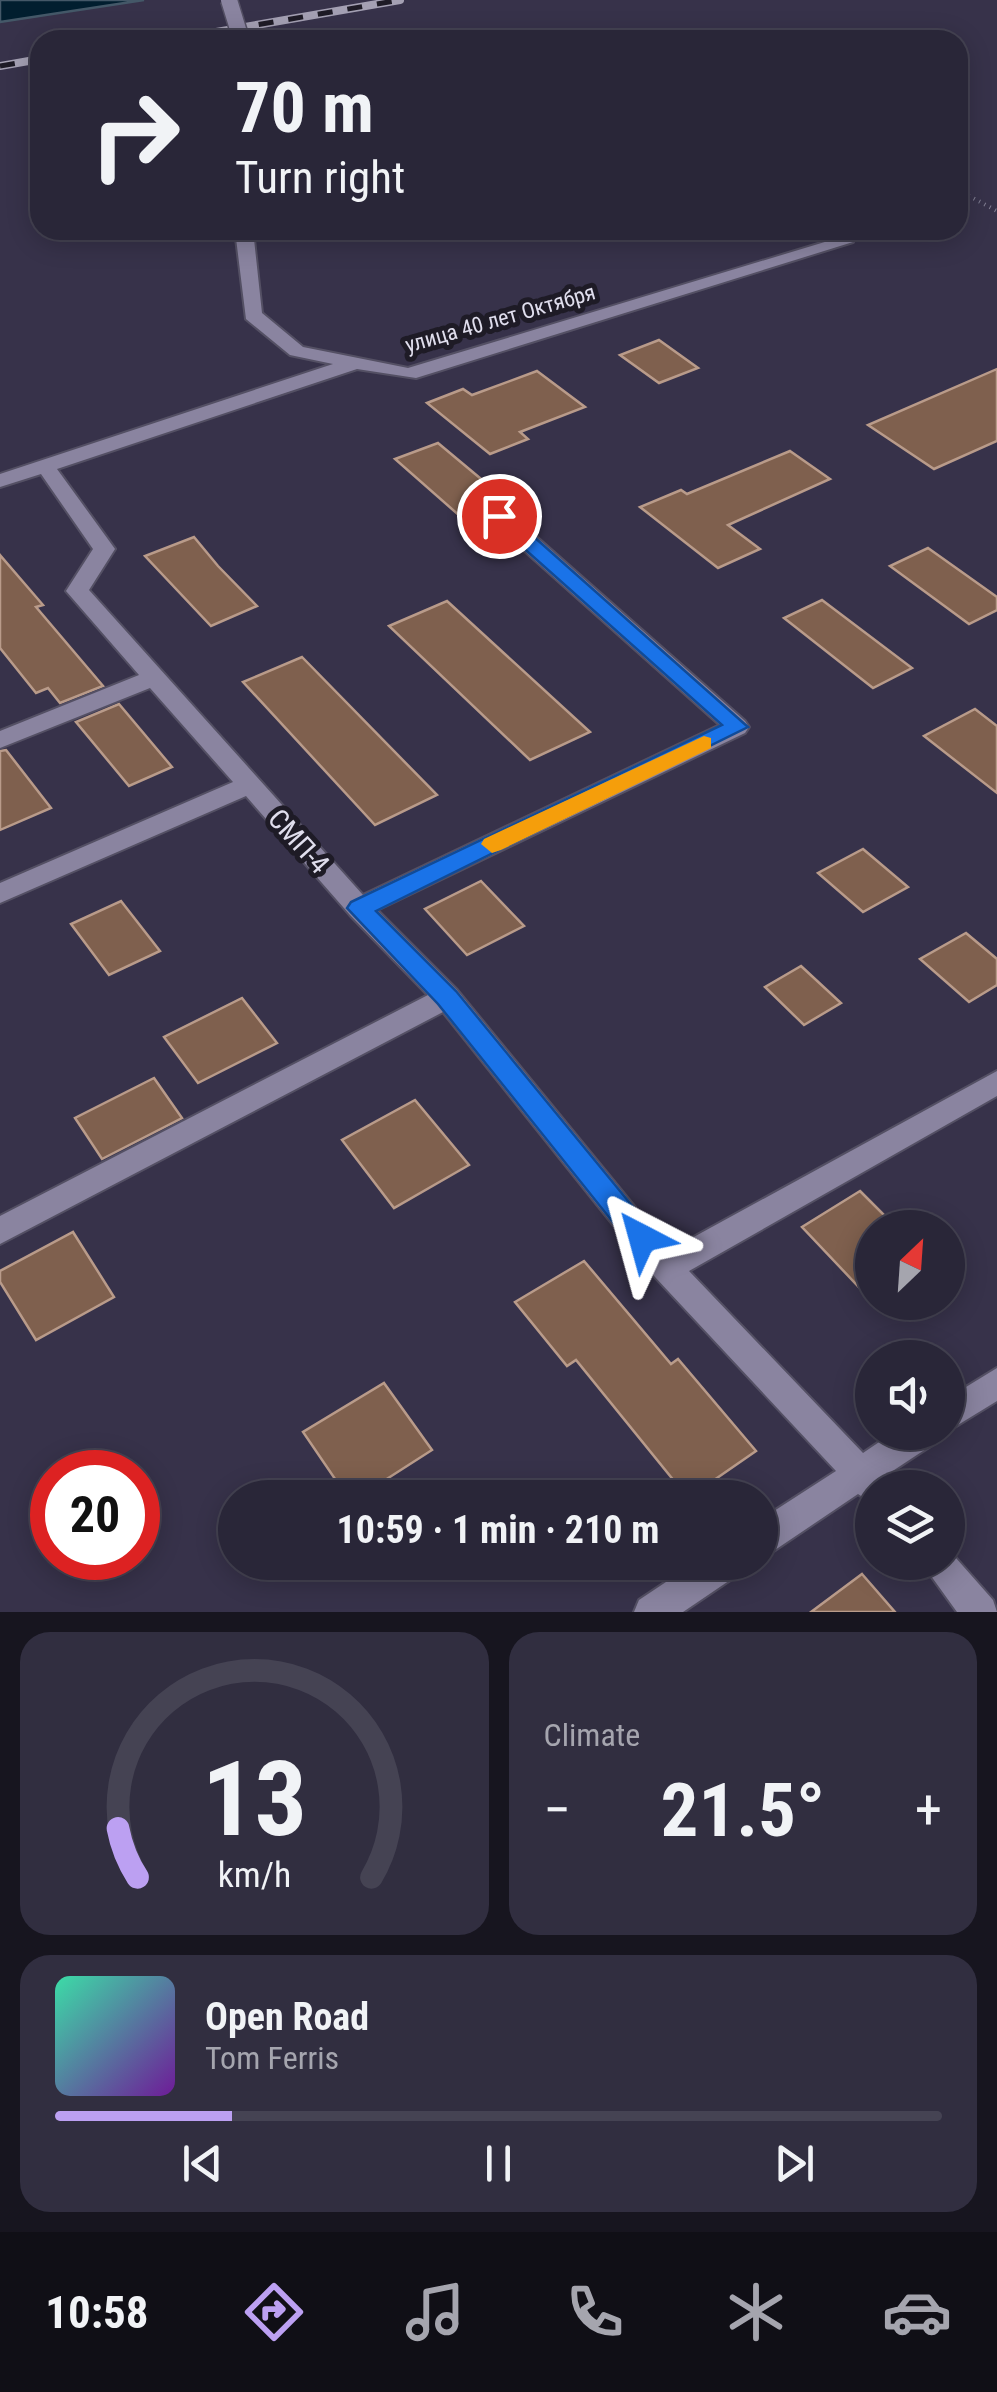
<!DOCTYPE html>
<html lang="en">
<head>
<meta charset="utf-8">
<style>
	:root { --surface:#292638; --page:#312e40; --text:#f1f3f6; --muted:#a5a5ae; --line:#454353; --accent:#bca0f2 }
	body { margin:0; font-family:"Roboto Condensed",sans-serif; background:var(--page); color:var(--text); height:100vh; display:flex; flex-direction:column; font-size:38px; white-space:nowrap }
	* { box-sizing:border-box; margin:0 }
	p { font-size:32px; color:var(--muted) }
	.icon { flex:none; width:55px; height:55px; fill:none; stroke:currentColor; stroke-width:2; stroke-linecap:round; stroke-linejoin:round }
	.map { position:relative; height:1612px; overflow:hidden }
	.panel { display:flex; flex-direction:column; gap:20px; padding:20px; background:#17151f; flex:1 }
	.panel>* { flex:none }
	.banner { position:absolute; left:30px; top:30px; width:938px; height:210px; border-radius:30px; box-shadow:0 5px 25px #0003,0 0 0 2px var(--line); background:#292638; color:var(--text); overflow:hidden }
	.needle { width:65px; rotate:25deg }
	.fabs { position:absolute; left:855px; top:1210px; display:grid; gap:20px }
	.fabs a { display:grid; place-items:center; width:110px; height:110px; border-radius:50%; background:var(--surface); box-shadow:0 5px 25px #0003,0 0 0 2px var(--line); font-size:50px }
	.speed { position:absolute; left:30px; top:1450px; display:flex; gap:20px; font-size:50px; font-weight:700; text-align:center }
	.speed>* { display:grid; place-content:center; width:130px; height:130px; border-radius:50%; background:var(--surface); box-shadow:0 5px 25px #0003,0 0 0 2px var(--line); line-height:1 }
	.speed .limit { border:15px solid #d22; background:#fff; color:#111 }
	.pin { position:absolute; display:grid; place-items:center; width:85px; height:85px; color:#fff; margin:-42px; border:5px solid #fff; border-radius:50%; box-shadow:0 2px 10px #0007 }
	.me { position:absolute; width:110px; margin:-55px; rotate:321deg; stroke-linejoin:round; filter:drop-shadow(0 0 8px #0008) }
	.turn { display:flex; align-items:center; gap:35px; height:210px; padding:0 40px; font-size:45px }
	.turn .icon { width:130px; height:130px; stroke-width:2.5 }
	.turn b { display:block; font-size:70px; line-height:85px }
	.big { font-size:75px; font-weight:700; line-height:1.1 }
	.panel .card { flex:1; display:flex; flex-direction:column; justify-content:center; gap:15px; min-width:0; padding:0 35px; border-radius:30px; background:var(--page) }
	.panel .dial { align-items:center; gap:0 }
	.dial svg { height:260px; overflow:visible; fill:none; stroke:var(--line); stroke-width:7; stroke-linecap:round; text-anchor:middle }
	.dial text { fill:var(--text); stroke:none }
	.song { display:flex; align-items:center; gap:30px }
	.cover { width:120px; height:120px; border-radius:15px; background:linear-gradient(135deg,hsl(160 70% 55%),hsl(280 70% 35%)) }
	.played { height:10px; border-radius:5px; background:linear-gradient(90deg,var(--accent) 20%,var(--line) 20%) }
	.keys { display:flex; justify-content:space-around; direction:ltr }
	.heat { display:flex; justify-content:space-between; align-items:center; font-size:55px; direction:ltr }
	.panel .tiles { flex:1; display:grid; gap:20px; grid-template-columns:1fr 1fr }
	.card:last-child { grid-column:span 2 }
	.trip { position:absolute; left:218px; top:1480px; width:560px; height:100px; border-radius:50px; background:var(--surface); box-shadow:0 5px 25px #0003,0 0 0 2px var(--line); font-weight:700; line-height:100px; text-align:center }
	.menu { display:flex; height:160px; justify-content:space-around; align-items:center; background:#100f16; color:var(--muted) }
	.menu .icon { width:70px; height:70px }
	.menu .current { color:var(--accent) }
	.menu b { font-size:45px; color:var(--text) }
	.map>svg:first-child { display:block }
	.water { fill:#011e2f; stroke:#445868; stroke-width:2.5 }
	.building { fill:#7f604e; stroke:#b99b8a; stroke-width:2.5 }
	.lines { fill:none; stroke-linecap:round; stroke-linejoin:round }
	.minor-casing { stroke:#545064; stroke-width:4 }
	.path { stroke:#817e92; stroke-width:4; stroke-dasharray:1 5; stroke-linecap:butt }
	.minor { fill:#8a84a0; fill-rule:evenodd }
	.rail-casing { stroke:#a4a0b3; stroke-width:8 }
	.rail { stroke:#1e1b26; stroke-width:5; stroke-dasharray:15; stroke-linecap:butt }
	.minor-bridge-casing { stroke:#545064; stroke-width:19; stroke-linecap:butt }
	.minor-bridge { stroke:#8a84a0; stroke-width:16 }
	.route { fill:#1a73e8; stroke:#114b97; stroke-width:2.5 }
	.slow { fill:#f59e0b }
	.labels { text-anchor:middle; stroke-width:10; stroke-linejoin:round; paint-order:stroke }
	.far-street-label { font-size:22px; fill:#e0deed; stroke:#1e1b26 }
	.street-label { font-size:28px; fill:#e0deed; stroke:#1e1b26 }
</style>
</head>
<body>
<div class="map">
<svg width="997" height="1612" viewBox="0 0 997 1612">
	<rect width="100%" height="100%" fill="#37324a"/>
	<polygon class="water" points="0,0 144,0 0,22"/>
	<g class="building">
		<polygon points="659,340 698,368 659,383 620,355"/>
		<polygon points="997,369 997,441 934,469 868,425"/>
		<polygon points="537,371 585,407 520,432 528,439 490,454 427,403 463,389 472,395"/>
		<polygon points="438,443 505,499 461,517 395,459"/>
		<polygon points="790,451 830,479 728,525 760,549 718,568 640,507 681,490 687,494"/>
		<polygon points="194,537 218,566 257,606 211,626 145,556"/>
		<polygon points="928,548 997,597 997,610 969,624 890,566"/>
		<polygon points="0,555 43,605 36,607 103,686 60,703 48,688 36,693 0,648"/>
		<polygon points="822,600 912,668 873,688 784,618"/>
		<polygon points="447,601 590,732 530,760 389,626"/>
		<polygon points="302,657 437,795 375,825 243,682"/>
		<polygon points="119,704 172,767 129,786 76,722"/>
		<polygon points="975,709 997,726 997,793 924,736"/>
		<polygon points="6,750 51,808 0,830 0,751"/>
		<polygon points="863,849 908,887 863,912 818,873"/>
		<polygon points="481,881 524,926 467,955 425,909"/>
		<polygon points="121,901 160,951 109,975 71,924"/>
		<polygon points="966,933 997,959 997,985 969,1002 920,959"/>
		<polygon points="801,966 841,1003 804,1025 765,987"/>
		<polygon points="242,998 277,1043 198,1083 164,1037"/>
		<polygon points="154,1078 182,1118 102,1159 75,1118"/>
		<polygon points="415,1100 469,1165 394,1208 342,1140"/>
		<polygon points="860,1191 897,1228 872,1228 872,1301 802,1227"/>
		<polygon points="73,1232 114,1297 36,1340 0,1282 0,1271"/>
		<polygon points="584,1261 671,1364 678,1359 756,1451 688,1498 576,1360 567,1366 515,1302"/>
		<polygon points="384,1383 432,1450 357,1498 348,1498 303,1432"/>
		<polygon points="862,1574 895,1612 811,1612"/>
	</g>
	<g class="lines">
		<defs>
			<g id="minor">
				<polygon points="235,230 253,230 262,313 303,347 408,368 838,238 853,242 416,378 357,369 57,469 115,549 89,590 363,895 720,725 491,521 491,511 507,511 745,721 749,727 745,733 377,910 457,990 670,1250 997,1071 997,1096 689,1271 863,1453 894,1432 939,1432 935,1443 885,1476 891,1488 872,1488 872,1503 858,1494 772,1552 760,1556 760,1520 836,1471 655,1277 443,1012 0,1244 0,1216 428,995 350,915 246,796 0,903 0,883 233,782 150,688 0,748 0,731 139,675 66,591 93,549 41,474 0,487 0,474 333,364 290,355 246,319"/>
				<polygon points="997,1368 997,1401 948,1431 948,1398"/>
				<polygon points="948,1549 993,1600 997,1612 957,1612 921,1562 948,1562"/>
				<polygon points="696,1562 744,1562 739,1574 683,1612 634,1612 639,1600"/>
			</g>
		</defs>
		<use href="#minor" class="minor-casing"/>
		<polyline class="path" points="958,190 997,211"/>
		<use href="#minor" class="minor"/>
		<defs>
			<g id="rail">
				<polyline points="170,40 400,0"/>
				<polyline points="0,66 40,59"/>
			</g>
		</defs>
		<use href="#rail" class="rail-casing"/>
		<use href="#rail" class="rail"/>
		<defs>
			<polyline id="minor-bridge" points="229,0 241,39"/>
		</defs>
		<use href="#minor-bridge" class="minor-bridge-casing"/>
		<use href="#minor-bridge" class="minor-bridge"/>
	</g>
	<polygon class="route" points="492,512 506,512 748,727 376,911 456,991 652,1230 656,1238 652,1246 632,1246 438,1004 347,908 351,902 722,725 492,520"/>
	<polygon class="slow" points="704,736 711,738 711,748 501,850 492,853 481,844 484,839"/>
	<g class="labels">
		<g class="far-street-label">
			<text transform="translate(500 318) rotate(-16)" y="8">улица 40 лет Октября</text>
		</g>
		<g class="street-label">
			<text transform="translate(299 841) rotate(48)" y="10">СМП-4</text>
		</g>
	</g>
</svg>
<div class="fabs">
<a><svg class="needle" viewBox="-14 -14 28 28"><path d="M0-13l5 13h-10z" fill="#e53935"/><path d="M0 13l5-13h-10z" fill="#a5a5ae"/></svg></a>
<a><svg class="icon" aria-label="sound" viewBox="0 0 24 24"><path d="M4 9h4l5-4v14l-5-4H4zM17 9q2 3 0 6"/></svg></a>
<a><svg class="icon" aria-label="layers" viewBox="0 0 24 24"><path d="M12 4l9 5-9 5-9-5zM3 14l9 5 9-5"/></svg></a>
</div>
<div class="speed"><div class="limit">20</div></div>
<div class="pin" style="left:499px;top:516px;background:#d93025"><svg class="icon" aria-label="arrive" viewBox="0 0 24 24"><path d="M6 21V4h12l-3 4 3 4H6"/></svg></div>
<svg class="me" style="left:642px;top:1238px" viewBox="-20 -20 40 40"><path d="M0-17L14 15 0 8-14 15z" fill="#1a73e8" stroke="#fff" stroke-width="4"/></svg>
<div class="trip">10:59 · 1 min · 210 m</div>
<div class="banner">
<div class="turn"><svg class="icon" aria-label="right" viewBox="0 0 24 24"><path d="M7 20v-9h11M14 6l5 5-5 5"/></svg><div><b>70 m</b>Turn right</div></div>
</div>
</div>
<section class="panel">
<div class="tiles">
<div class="card dial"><svg viewBox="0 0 100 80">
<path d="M14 69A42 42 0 1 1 86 69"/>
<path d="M14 69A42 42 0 0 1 8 54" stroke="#bca0f2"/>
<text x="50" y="56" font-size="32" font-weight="700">13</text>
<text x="50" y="72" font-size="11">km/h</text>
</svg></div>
<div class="card"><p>Climate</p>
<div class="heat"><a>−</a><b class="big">21.5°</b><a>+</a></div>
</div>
<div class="card">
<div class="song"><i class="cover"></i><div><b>Open Road</b><p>Tom Ferris</p></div></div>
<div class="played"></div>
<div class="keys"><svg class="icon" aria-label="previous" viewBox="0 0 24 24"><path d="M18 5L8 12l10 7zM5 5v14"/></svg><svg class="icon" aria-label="pause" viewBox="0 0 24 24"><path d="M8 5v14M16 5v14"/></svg><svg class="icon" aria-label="next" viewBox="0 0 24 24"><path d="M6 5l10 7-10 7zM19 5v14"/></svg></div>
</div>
</div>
</section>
<nav class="menu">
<b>10:58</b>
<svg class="icon current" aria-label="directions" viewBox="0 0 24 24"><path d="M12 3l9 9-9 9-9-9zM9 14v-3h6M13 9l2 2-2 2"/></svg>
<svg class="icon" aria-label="music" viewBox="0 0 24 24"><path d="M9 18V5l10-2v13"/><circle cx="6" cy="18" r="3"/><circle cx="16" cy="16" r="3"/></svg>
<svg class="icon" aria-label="phone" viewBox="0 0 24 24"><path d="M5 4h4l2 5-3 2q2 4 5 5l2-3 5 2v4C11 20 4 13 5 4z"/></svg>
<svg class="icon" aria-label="climate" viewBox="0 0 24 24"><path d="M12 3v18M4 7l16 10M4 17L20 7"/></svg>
<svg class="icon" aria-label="car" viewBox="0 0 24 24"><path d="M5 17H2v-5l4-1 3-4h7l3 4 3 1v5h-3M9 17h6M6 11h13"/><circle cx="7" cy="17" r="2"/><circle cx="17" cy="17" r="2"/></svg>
</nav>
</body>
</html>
